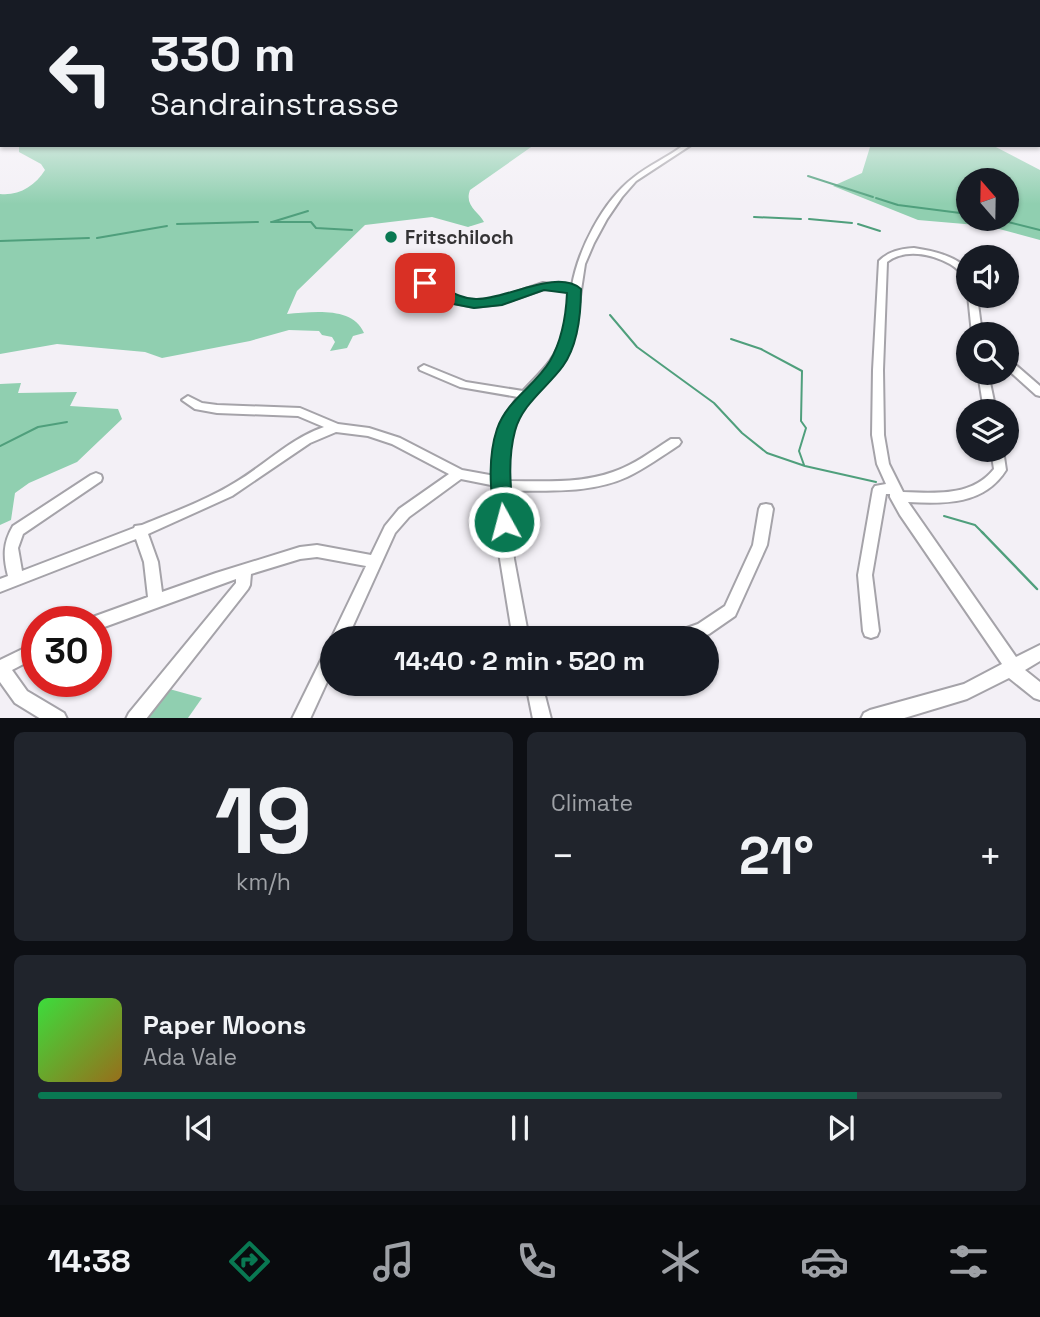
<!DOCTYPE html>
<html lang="en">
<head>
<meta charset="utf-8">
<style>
	:root { --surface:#171b24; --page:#20242c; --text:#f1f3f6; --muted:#9ea1a6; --line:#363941; --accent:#097852 }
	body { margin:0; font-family:"Space Grotesk",sans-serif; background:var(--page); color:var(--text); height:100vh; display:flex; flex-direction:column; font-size:26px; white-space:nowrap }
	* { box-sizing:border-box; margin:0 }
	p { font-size:23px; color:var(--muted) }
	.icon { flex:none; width:38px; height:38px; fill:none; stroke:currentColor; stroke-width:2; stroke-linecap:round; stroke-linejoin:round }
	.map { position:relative; height:718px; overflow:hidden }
	.sheet { display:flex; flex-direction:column; gap:14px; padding:14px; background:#0d0f14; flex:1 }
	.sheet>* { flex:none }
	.hud { position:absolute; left:0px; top:0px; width:1041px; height:147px; box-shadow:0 2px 5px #0004; background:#171b24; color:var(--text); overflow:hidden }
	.needle { width:46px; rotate:340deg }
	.tools { position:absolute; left:956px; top:168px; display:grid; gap:14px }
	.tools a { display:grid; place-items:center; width:63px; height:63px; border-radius:50%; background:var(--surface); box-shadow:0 2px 5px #0004; font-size:35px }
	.speed { position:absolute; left:21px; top:606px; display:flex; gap:14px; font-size:35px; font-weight:700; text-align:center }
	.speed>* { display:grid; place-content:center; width:91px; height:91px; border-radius:50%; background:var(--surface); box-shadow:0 2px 5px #0004; line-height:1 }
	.speed .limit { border:10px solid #d22; background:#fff; color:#111 }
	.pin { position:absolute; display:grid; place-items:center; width:60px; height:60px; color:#fff; margin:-30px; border-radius:14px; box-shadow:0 4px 10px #0006 }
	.me { position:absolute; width:77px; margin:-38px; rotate:353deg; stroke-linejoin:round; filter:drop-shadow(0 0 5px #0008) }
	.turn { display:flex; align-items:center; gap:24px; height:147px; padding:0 35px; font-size:32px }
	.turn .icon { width:91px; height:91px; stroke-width:2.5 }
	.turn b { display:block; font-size:49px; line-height:60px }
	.big { font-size:52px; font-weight:600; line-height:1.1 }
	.sheet .card { flex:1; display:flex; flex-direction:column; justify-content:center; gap:10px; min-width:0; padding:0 24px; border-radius:10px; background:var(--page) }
	.sheet .dial { align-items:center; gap:0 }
	.dial b { font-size:91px; line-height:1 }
	.song { display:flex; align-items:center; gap:21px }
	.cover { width:84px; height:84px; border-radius:10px; background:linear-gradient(135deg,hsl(120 70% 55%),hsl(40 70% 35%)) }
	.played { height:7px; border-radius:4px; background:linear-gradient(90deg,var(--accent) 85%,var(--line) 85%) }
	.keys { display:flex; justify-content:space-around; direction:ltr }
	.heat { display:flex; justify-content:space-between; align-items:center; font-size:38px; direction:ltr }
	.sheet .tiles { flex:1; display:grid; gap:14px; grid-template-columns:1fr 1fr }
	.card:last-child { grid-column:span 2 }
	.trip { position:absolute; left:320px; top:626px; width:399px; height:70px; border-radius:35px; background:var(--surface); box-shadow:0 2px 5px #0004; font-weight:600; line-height:70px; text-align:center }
	.tabs { display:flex; height:112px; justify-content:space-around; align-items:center; background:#090b0e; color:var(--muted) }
	.tabs .icon { width:49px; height:49px }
	.tabs .selected { color:var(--accent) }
	.tabs b { font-size:32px; color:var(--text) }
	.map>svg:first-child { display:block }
	.green { fill:#90cfb0; fill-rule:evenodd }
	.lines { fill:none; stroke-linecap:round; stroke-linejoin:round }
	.stream-far1 { stroke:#4f9f7c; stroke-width:2 }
	.stream { stroke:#4f9f7c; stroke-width:2.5 }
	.minor-casing { stroke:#a5a3a9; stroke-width:4 }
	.minor { fill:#fff; fill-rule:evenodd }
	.route { fill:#097852; stroke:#064e35; stroke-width:2 }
	.poi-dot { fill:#097852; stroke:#f3f0f6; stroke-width:2.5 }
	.labels { text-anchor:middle; stroke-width:7; stroke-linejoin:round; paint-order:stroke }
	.far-poi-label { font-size:19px; font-weight:bold; fill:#343335; stroke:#f3f0f6; text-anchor:start }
</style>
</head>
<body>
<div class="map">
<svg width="1040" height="719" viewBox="0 0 1040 719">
	<rect width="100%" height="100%" fill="#f3f0f6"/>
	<g class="green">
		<path d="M 19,145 L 534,145 L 470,190 C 464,206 479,212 484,222 L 468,227 L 432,217 L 365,225 L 297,291 L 287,314 C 312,312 353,306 364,333 L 353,336 L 347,348 L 330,351 L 335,342 L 332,337 L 322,335 L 319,331 L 289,330 L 250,341 L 162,358 L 145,352 L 57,344 L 0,354 L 0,194 C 19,196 35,186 45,170 L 41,164 L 19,152 Z"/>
		<path d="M 860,145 L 992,145 L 1040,170 L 1040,240 L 988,226 L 918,220 L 833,186 L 862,173 L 870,147 ZM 968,180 L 1006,180 L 1006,219 L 968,219 Z"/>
		<polygon points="21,383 18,393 77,392 70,406 118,409 122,419 77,462 29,483 15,493 11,520 0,525 0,384"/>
		<polygon points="162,687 202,698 188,718 135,719"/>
	</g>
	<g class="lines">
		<g class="stream-far1">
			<polyline points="808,176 873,197"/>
			<polyline points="876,198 898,205 968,214"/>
			<polyline points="754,217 801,219"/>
			<polyline points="809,219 852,223"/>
			<polyline points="996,219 1040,230"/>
			<polyline points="271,222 311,222 316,228 352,230"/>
			<polyline points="272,222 308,211"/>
			<polyline points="177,224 258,222"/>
			<polyline points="858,224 880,231"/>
			<polyline points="97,238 167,226"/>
			<polyline points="0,241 89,238"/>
			<polyline points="610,315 637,347 714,403 742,433 767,453 805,466 876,482"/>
			<polyline points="731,339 761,349 802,371 801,421 806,428 799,451 804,465"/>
			<polyline points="0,446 38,427 67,422"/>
			<polyline points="944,516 975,525 984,534"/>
		</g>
		<polyline class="stream" points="982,532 1037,589"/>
		<defs>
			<g id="minor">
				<path d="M 684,145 L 691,145 L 636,181 L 622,197 L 607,219 L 594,243 L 585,264 L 576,323 L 571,342 L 558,365 L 533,394 L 532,398 C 507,413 507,455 508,481 C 542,481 580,484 613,472 C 634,465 652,451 671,439 L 679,439 L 681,442 L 679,445 C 662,456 646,468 627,477 C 590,494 548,490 508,491 L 514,559 L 529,639 L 513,639 L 500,559 L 495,489 L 491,485 L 461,479 L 409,517 L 395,533 L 347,639 L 332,639 L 332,642 L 331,639 L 366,566 L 317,557 L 300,559 L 251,574 L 250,585 L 248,589 L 146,719 L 126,719 L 129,713 L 236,583 L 236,579 L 96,630 L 96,621 L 89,621 L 90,618 L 148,597 L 144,562 L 136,539 L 0,592 L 0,579 L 8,576 C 3,557 3,543 13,526 L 91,475 L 96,473 L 101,475 L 102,478 L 101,481 L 23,534 L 18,548 L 22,571 L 134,528 L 135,526 L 142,525 C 174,512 207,500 236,482 C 266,464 291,438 324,427 L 298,416 L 217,413 L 195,409 L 182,400 L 188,396 L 202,403 L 217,405 L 300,408 L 338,424 L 369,428 L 400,438 L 462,470 L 495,476 C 495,447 500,421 518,397 L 460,387 L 420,370 L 419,368 L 424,365 L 466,382 L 523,391 C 532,381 542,372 550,361 C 565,341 567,316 571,291 L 544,289 L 500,304 L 474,307 L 445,301 L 419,280 L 420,278 L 426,278 L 451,297 L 474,301 L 496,299 L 543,283 L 572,286 C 578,250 603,201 633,178 C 649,165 668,157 684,145 ZM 336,432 L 368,436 L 392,444 L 449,474 L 399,509 L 385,526 L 371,555 L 317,545 L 300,547 L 216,573 L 162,592 L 158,562 L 148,534 L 232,496 L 310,443 Z"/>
				<path d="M 914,248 C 933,251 953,255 968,269 L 968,278 C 962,274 957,268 950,264 C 932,254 905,248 887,262 L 883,370 L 884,435 L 889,464 L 903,492 C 935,493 972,497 994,469 L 991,450 L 1003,450 L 1006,470 C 984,505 945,504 908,502 L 1016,657 L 1040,645 L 1040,661 L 1025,670 L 1040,682 L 1040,700 L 1034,698 L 1009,678 L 967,699 L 901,719 L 861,719 L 864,713 L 870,710 L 964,684 L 1002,664 L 900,515 L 890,497 L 890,494 L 886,494 L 872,575 L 879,631 L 877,636 L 871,638 L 865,636 L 863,631 L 858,575 L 873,489 L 875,486 L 886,484 L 877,464 L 872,435 L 873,370 L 879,261 C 889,251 900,249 914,248 Z"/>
				<polygon points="968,295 977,296 982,334 972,334"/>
				<polygon points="1006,359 1010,360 1040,386 1040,396 1036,395 1006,368"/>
				<polygon points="978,373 988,373 996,411 984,411"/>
				<polygon points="766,504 771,505 773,509 767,545 735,616 709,634 696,639 668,639 670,634 698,624 725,606 753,545 759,509 761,505"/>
				<polygon points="37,642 37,657 12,670 27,691 64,713 67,719 41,719 15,703 0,682 0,660"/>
				<polygon points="332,647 332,671 310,719 292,719 326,650"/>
				<polygon points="526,684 542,684 551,719 533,719"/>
			</g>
		</defs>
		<use href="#minor" class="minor-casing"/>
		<use href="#minor" class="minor"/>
	</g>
	<linearGradient id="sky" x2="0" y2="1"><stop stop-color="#6fbec9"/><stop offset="0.5" stop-color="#faf8fb"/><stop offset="1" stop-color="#faf8fb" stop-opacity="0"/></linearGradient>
	<rect width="1040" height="204" fill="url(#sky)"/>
	<path class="route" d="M 425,279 C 444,284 455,299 476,299 C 505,300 557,268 581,289 C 581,315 578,345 563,366 C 547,388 522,404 515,431 C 507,461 511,491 514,522 L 511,527 L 504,530 L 497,527 L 494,522 C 491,491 487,459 497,429 C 507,400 535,386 550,361 C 562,340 566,316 567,293 L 544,290 L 502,305 L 474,308 L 443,302 L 421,286 L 421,280 Z"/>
	<circle class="poi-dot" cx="391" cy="237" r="7"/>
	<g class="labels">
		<g class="far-poi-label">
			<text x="405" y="244">Fritschiloch</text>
		</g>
	</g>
</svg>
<div class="tools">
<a><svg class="needle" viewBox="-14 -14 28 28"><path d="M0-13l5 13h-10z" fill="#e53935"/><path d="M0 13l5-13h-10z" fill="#9ea1a6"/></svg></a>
<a><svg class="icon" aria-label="sound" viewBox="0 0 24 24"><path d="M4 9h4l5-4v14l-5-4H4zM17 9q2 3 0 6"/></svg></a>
<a><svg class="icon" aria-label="search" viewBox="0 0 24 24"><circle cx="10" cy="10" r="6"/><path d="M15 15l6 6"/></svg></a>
<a><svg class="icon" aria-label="layers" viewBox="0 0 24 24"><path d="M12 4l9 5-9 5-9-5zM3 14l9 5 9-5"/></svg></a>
</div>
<div class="speed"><div class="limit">30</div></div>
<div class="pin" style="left:425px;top:283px;background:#d93025"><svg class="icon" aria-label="arrive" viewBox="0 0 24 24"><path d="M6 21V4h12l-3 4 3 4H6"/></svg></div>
<svg class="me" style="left:504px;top:522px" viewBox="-20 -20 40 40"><circle r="17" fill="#097852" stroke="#fff" stroke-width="3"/><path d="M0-11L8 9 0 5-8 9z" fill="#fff"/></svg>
<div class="trip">14:40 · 2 min · 520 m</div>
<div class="hud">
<div class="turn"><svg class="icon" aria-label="left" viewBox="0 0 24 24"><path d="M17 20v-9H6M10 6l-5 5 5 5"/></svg><div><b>330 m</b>Sandrainstrasse</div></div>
</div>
</div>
<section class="sheet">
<div class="tiles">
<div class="card dial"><b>19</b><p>km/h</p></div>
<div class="card"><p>Climate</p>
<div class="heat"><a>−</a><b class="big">21°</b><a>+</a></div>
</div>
<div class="card">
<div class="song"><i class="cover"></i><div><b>Paper Moons</b><p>Ada Vale</p></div></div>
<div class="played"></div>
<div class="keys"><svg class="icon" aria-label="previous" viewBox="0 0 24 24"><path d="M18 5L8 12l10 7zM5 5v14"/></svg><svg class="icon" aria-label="pause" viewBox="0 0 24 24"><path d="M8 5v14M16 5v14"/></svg><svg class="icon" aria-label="next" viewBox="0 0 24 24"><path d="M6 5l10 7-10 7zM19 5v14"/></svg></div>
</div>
</div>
</section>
<nav class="tabs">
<b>14:38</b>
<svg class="icon selected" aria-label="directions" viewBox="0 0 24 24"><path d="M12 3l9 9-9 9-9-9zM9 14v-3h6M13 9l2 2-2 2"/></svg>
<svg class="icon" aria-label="music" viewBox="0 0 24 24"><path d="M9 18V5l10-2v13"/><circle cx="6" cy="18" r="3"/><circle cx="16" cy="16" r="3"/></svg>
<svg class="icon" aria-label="phone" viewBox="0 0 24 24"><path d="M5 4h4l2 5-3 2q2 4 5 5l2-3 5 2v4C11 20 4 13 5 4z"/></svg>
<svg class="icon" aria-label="climate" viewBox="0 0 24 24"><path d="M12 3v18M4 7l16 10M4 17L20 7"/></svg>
<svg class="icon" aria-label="car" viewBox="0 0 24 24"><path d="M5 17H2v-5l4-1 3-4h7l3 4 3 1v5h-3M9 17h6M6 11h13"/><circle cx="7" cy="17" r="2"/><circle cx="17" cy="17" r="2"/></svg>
<svg class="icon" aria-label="filters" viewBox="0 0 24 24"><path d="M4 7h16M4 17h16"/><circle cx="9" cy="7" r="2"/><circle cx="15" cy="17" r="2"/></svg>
</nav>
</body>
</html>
